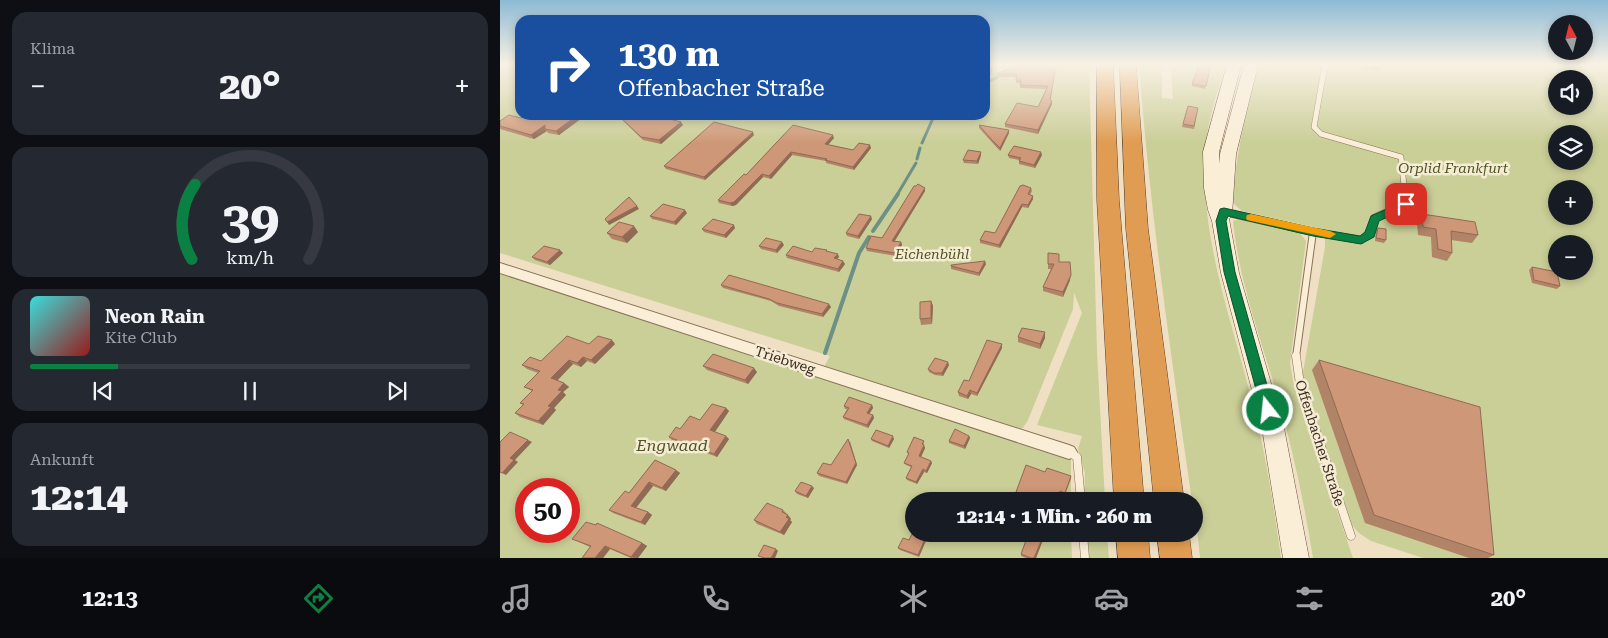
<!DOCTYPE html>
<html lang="de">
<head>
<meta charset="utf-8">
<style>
	:root { --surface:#171b24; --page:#242831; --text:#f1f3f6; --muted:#9ea1a6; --line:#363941; --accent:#0b8043 }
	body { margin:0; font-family:"Roboto Serif",serif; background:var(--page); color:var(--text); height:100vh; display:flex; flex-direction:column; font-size:19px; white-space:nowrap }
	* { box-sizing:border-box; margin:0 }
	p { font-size:16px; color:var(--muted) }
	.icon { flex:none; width:28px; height:28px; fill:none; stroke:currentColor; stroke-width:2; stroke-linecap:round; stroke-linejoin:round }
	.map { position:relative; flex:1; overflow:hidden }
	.sheet { display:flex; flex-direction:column; gap:12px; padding:12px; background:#0d0f14; width:500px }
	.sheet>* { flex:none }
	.top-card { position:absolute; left:15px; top:15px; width:475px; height:105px; border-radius:15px; box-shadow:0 2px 8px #0003; background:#1a4fa0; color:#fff; overflow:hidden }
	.needle { width:32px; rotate:353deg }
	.controls { position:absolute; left:1048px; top:15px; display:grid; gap:10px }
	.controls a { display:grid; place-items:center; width:45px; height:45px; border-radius:50%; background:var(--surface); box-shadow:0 2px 8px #0003; font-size:25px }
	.speed { position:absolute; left:15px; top:478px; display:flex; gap:10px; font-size:25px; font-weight:700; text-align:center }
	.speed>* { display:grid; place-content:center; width:65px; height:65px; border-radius:50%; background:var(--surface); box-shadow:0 2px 8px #0003; line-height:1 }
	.speed .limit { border:8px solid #d22; background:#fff; color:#111 }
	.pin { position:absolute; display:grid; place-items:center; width:42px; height:42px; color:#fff; margin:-21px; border-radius:10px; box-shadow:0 2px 8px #0006 }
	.me { position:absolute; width:55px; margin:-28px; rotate:344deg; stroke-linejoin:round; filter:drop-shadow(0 0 4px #0008) }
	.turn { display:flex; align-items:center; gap:18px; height:105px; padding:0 20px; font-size:22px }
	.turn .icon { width:65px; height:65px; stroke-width:2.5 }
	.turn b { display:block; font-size:35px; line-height:42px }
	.big { font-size:38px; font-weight:800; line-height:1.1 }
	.sheet .widget { flex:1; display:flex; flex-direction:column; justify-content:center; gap:8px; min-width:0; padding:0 18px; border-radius:15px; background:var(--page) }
	.sheet .dial { align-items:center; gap:0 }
	.dial svg { height:130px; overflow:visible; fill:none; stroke:var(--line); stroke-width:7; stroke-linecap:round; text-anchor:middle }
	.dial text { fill:var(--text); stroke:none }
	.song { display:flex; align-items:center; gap:15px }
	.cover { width:60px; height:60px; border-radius:8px; background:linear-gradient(135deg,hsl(180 70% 55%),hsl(0 70% 35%)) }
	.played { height:5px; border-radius:2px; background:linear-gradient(90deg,var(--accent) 20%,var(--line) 20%) }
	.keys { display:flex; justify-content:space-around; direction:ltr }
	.heat { display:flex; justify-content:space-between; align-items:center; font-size:28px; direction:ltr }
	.trip { position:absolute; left:405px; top:492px; width:298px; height:50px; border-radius:25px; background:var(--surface); box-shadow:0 2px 8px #0003; font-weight:800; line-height:50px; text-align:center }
	.dock { display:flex; height:80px; justify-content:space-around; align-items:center; background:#090b0e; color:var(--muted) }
	.dock .icon { width:35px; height:35px }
	.dock .current { color:var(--accent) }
	.dock b { font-size:22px; color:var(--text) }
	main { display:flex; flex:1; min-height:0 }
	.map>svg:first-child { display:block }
	.green { fill:#cace97; fill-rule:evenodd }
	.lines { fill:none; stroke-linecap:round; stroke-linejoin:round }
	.stream-far1 { stroke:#6c9086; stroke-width:3 }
	.stream { stroke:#6c9086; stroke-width:4 }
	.lane-far2-casing { stroke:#8a7159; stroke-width:6 }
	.lane-far1-casing { stroke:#8a7159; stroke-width:8 }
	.lane-casing { stroke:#8a7159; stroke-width:9 }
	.street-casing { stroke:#8a7159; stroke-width:2 }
	.secondary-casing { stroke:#6c523d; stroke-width:1 }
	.highway-casing { stroke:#583f2e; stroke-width:1 }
	.lane-far2 { stroke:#faeed7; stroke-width:5 }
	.lane-far1 { stroke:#faeed7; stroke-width:6 }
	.lane { stroke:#faeed7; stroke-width:8 }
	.street { fill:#faeed7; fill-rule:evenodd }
	.secondary { fill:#faeed7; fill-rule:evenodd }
	.highway { fill:#e09c52; fill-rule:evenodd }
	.wall { fill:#b18367 }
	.shaded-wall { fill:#906a54 }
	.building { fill:#ce9878; stroke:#906a54 }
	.route { fill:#0b8043; stroke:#07532c }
	.slow { fill:#f59e0b }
	.labels { text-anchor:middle; stroke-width:5; stroke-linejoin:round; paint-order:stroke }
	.park-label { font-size:14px; font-style:italic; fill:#4c5624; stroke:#f6ebd3 }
	.street-label { font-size:14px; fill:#392a1e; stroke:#f6ebd3 }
	.near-park-label { font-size:16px; font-style:italic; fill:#4c5624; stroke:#f6ebd3 }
</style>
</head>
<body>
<main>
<section class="sheet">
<div class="widget"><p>Klima</p>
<div class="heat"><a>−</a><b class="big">20°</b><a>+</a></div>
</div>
<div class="widget dial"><svg viewBox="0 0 100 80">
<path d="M14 69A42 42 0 1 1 86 69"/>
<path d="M14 69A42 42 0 0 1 16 23" stroke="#0b8043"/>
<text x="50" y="56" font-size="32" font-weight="700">39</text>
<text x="50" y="72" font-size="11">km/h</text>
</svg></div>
<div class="widget">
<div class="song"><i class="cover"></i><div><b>Neon Rain</b><p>Kite Club</p></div></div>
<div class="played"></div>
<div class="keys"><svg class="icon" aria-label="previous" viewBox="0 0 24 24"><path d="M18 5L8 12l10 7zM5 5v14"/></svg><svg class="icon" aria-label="pause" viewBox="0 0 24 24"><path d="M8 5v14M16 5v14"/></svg><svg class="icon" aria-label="next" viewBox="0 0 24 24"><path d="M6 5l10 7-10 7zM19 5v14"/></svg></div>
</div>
<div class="widget"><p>Ankunft</p><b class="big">12:14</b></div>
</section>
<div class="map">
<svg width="1108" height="558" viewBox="0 0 1108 558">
	<rect width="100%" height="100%" fill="#efe0c3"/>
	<g class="green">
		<polygon points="0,65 20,65 20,115 485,115 485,65 589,65 597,352 605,501 584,501 585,473 578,449 582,436 537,425 582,313 574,293 573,309 528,420 523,428 519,429 324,367 330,356 0,253"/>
		<path d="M 639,65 L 660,65 L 662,74 L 662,98 L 673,99 L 671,65 L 725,65 C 718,91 709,116 706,142 C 697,235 734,325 755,413 C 767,461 774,509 781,558 L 700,558 L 694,501 L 692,501 C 671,356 650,212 639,65 Z"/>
		<path d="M 759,65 L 1108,65 L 1108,558 L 923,558 L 871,541 L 859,533 L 852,525 L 802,378 L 825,247 L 825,234 L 818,228 L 742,211 L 733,203 C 735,156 746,111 759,65 ZM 1056,79 L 1084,79 L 1084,106 L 1056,106 ZM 1056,134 L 1084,134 L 1084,161 L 1056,161 ZM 1056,189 L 1084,189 L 1084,216 L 1056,216 ZM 1056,244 L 1084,244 L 1084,271 L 1056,271 Z"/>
		<path d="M 739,219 L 800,233 L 806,241 L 790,363 L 793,381 L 853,558 L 813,558 C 804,501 792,446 776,391 C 759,334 739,280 733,221 Z"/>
		<path d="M 0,273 L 571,458 L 571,501 L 414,501 L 414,534 L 571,534 L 572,558 L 0,558 ZM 26,489 L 69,489 L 69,531 L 26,531 Z"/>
		<polygon points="587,534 607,534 609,558 589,558"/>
	</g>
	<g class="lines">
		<g class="stream-far1">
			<polyline points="485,83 498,77"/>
			<polyline points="422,143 434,116"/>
			<polyline points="417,159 420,148"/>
			<polyline points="397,195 416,163"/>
		</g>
		<g class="stream">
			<polyline points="373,231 398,194"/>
			<polyline points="325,353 359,253 369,237"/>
		</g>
		<defs>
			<polyline id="lane-far2" points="828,65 824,70 814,127 821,134 901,157 905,195"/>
			<g id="lane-far1">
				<polyline points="724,212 813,232 796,357"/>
				<polyline points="813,232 861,240 870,234 874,218 906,204 905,194"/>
			</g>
			<g id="lane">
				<polyline points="796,356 800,384 851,536"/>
				<polyline points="569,452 577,457 581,501"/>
				<polyline points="583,534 585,558"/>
			</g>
			<polygon id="street" points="0,263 569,445 574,447 577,452 574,457 569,459 0,273"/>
			<polygon id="secondary" points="727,65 741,65 719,152 719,164 720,154 744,65 758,65 736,154 732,215 729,219 739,273 784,428 809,558 783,558 762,428 721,273 712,221 708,210 704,188 703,152"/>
			<g id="highway">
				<polygon points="597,65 613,65 619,200 644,501 614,501 597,200"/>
				<polygon points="620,65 636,65 648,229 684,501 654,501 626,229"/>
				<polygon points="616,534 648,534 650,558 618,558"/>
				<polygon points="657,534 689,534 692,558 660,558"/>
			</g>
		</defs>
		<use href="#lane-far2" class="lane-far2-casing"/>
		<use href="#lane-far1" class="lane-far1-casing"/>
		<use href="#lane" class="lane-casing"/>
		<use href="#street" class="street-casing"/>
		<use href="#secondary" class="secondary-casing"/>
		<use href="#highway" class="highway-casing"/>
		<use href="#lane-far2" class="lane-far2"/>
		<use href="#lane-far1" class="lane-far1"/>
		<use href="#lane" class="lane"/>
		<use href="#street" class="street"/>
		<use href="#secondary" class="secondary"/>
		<use href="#highway" class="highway"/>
	</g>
	<g class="wall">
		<polygon points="485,65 493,65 491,76 485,73 485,74"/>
		<polygon points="556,65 550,101 552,101 552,104 538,134 505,127 505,124 538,107 546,89 520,88 521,83 516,83 516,77 498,77 497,74"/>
		<polygon points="711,65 705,89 692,86 692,84"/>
		<polygon points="866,65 882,65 879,71 865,68"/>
		<polygon points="688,106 698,108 694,129 682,127"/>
		<polygon points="86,115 59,135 48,133 47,131 34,139 0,129 0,121 21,118"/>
		<polygon points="117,115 176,115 178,118 174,120 183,125 161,144 143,140"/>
		<polygon points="336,115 355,115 352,118"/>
		<polygon points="293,125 334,138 328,145 353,150 371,148 354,170 326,163 326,161 292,155 271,179 263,177 236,205 232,206 219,203 218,200 246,175"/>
		<polygon points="479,125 509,130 509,133 500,151 479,128"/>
		<polygon points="254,135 205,180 166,169 164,166"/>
		<polygon points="481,155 478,164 464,163 463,160"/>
		<polygon points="508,155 542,155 535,168 519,164 519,160 509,158"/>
		<polygon points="425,188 425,191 394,241 401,242 402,245 396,256 367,251 366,248 382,238"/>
		<polygon points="531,188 532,191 530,195 533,199 528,208 522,207 500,248 480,243 480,240 495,233"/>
		<polygon points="187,213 176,225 152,219 150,216"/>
		<polygon points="922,214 978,235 972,243 951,240 952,253 947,261 932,257 931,237 918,235 917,222"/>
		<polygon points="372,219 359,239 347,236 346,233"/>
		<polygon points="235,228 226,238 204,232 202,229"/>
		<polygon points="878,228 886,240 884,243 875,241 876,231"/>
		<polygon points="138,232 127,243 112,239 107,233"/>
		<polygon points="284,245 277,253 261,249 259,246"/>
		<polygon points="328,251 339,257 337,259 345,264 339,272 287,258 286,255"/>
		<polygon points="63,253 50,265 35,260 32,257"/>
		<polygon points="548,253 559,262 570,280 563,297 543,291 543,287 551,269 548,269"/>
		<polygon points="486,264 479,276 451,269 451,265"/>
		<polygon points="1032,267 1060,286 1057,289 1032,283 1029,270"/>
		<polygon points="221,285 331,307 323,317 279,306 271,301 223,288"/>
		<polygon points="431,301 433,306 432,324 421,325 420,319"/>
		<polygon points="518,337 545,338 540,349 518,342"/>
		<polygon points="89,344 115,344 95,364 87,361 81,367 73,364 57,380 64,383 69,387 63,392 66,395 54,408 56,410 43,425 20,417 15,413 23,405 20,403 32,391 24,387 38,373 27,369 22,365 41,361"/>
		<polygon points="502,348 477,396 471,394 468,399 459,396 458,392"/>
		<polygon points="819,360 994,555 988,558 969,558 865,523 812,370"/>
		<polygon points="449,365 443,376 435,375 429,372 428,369"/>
		<polygon points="203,366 257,372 248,384 207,370"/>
		<polygon points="372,405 373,408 369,414 373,415 374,418 368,428 344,419 343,417 347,409 345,409 344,406"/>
		<polygon points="226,408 229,411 215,432 229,439 217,457 172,440 169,437 180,429"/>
		<polygon points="469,436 470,438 465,449 449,443 449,441"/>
		<polygon points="371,439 394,439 389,448 372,441"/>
		<polygon points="350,441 357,465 347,484 319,476 317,473 331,465"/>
		<polygon points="424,441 424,443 423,445 425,448 421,457 432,463 427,473 424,472 417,484 407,480 406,478 411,467 406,465 404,463 409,455 407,452"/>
		<polygon points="155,460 180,473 166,491 153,486 136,508 148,512 152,515 145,525 113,513 109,510 129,493"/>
		<polygon points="545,472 571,476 571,479 565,495 559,494 536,501 516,495 516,492"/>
		<polygon points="314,488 308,498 297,494 295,491"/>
		<polygon points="283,510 287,514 286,514 291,519 290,520 292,522 284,535 257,524 254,520"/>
		<polygon points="414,530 419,557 400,550 398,548 409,540"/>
		<polygon points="524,534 544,534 544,537 536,558 526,558 521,556 521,554 527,537 524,536"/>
		<polygon points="72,539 142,543 147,546 138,558 131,558 110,549 103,558 82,558 90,547"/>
	</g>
	<g class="shaded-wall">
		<polygon points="552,101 552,104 538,134 538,130"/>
		<polygon points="78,115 86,115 59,135 56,131"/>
		<polygon points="175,115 176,115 178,118 172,122 170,119"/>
		<polygon points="181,122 183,125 161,144 159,140"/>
		<polygon points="45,125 45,129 47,131 34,139 31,135"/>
		<polygon points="509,130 509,133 500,151 500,148"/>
		<polygon points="253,132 254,135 205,180 204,177"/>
		<polygon points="333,135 334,138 326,147 325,144"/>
		<polygon points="370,145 371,148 354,170 353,167"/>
		<polygon points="291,152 292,155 271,179 269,176"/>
		<polygon points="481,152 481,155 478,164 477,161"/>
		<polygon points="541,152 542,155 535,168 534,165"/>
		<polygon points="262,174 263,177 236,205 232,206 230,203"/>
		<polygon points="425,188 425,191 393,244 392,241"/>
		<polygon points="533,196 533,199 528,208 528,205"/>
		<polygon points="522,204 522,207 500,248 499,245"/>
		<polygon points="137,206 139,209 109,225 107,222"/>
		<polygon points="185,210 187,213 176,225 174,222"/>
		<polygon points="371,216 372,219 359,239 358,236"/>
		<polygon points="234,225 235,228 226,238 224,235"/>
		<polygon points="134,226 138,232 127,243 122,237"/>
		<polygon points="282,242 284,245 277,253 276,250"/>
		<polygon points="401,242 402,245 396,256 395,253"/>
		<polygon points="60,250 63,253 50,265 47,262"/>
		<polygon points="338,254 339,257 335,261 334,258"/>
		<polygon points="343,261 345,264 339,272 338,269"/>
		<polygon points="485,261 486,264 479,276 479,273"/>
		<polygon points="571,275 570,280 563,297 563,292"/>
		<polygon points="431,301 433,306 432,324 431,318"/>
		<polygon points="329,304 331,307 323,317 322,314"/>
		<polygon points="545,332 545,338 540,349 540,344"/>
		<polygon points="112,340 115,344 95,364 91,360"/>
		<polygon points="502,344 502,348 477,396 477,393"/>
		<polygon points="83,357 87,361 81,367 77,363"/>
		<polygon points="69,360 73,364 56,382 51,378"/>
		<polygon points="448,362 449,365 443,376 442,373"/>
		<polygon points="254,368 257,372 248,384 245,380"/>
		<polygon points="64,383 69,387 63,392 66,395 54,408 56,410 43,425 38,421 58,390"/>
		<polygon points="470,390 471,394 468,399 467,396"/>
		<polygon points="372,405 373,408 368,416 367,413"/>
		<polygon points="226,408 229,411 214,433 210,430"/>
		<polygon points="373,415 374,418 368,428 367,425"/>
		<polygon points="226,436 229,439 217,457 214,454"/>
		<polygon points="393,436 394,439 389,448 388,446"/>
		<polygon points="469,436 470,438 465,449 464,446"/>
		<polygon points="348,439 357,465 347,484 346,482"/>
		<polygon points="28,440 32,442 15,460 18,462 6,475 2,473 10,458"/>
		<polygon points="424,445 425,448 420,459 419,456"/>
		<polygon points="431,461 432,463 427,473 426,471"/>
		<polygon points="423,469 424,472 417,484 416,482"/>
		<polygon points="176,470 180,473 166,491 162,488"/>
		<polygon points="149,482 153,486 135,509 131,506"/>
		<polygon points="312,486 314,488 308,498 306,496"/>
		<polygon points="148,512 152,515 145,525 141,522"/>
		<polygon points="288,515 291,519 290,520 292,522 284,535 280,532"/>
		<polygon points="427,534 429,534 419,557 418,555"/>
		<polygon points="544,534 544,537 536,558 534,558"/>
		<polygon points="142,543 147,546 138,558 131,557"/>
		<polygon points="105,546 110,549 103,558 95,558"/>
		<polygon points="276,549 278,551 275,558 271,558"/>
	</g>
	<g class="building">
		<polygon points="485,65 492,65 491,73 485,71"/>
		<polygon points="517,65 556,65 550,100 552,101 538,130 505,124 517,103 538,107 548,86 520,85 521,80 516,80 517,74 497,74"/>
		<polygon points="699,65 711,65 706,86 692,84"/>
		<polygon points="688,106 698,108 694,126 683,124"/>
		<polygon points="9,115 21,118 26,115 78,115 56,131 45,129 45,125 31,135 0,126 0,121"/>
		<polygon points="118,115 175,115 170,119 181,122 159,140 141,137"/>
		<polygon points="214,122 253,132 204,177 164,166"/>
		<polygon points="293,125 333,135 325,144 353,150 359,143 370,145 353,167 325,160 327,159 291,152 269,176 262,174 234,202 230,203 218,200 244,174 246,175"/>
		<polygon points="479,125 509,130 500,148 491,139"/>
		<polygon points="514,146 541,152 534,165 519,161 521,158 508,155"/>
		<polygon points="468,150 481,152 477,161 463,160"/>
		<polygon points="418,184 425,188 392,241 401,242 395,253 366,248 371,236 382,238 414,186 416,186"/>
		<polygon points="523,185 531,188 528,194 533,196 528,205 522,204 499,245 480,240 485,231 495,233 520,186"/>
		<polygon points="129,197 137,206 107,222 105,219"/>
		<polygon points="163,204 185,210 174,222 150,216"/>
		<polygon points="359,214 371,216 358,236 346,233"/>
		<polygon points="922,214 975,222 978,235 951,231 952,253 938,249 936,229 923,227"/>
		<polygon points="213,219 234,225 224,235 202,229"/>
		<polygon points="119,222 134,226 122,237 107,233"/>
		<polygon points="878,228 886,229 886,240 876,238"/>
		<polygon points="266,238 282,242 276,250 259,246"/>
		<polygon points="44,246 60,250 47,262 32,257"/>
		<polygon points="293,246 312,252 315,248 327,250 326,251 338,254 334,258 343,261 338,269 286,255"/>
		<polygon points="548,253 559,254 559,262 570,262 571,275 563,292 543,287 554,264 548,264"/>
		<polygon points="485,261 479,273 451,266 451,265"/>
		<polygon points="1032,267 1057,272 1060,286 1034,280"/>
		<polygon points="229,275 329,304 322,314 277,303 269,299 221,285"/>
		<polygon points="431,301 431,318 420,319 420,302"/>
		<polygon points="522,328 545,332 540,344 518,337"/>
		<polygon points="67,336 89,344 98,336 112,340 91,360 83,357 77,363 69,360 51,378 64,383 58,390 62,391 48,406 51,407 38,421 15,413 24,404 20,403 33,390 24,387 40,371 22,365 30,357 41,361"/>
		<polygon points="487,340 502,344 477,393 470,390 467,396 458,392 464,380 469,381"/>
		<polygon points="213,354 254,368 245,380 203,366"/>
		<polygon points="435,358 448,362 442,373 434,373 428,369"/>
		<polygon points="819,360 980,407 994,555 874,515"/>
		<polygon points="349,397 372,405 367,413 373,415 367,425 343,417 349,408 344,406"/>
		<polygon points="212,404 226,408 210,430 226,436 214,454 169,437 176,427 180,429 190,416 200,420"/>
		<polygon points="455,429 469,436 464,446 449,441"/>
		<polygon points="376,430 393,436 388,446 371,439"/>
		<polygon points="10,432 28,440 10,458 14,460 2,473 0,472 0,442"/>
		<polygon points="414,437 424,441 422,444 424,445 419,456 431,461 426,471 423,469 416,482 406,478 412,466 404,463 409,453 407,452"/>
		<polygon points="348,439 356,463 346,482 317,473 323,463 331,465"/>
		<polygon points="155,460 176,470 162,488 149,482 131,506 148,512 141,522 109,510 125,491 129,493"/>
		<polygon points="526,465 545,472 547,468 571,476 565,493 560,491 556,501 536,501 537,498 516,492"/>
		<polygon points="301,482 312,486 306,496 295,491"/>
		<polygon points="444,493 459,498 457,501 441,501"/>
		<polygon points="267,503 283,510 282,512 288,515 286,517 289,519 280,532 254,520"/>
		<polygon points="86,522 96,525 97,523 142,543 131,557 105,546 95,558 82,558 91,546 72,539"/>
		<polygon points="414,530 414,534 427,534 418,555 398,548 403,538 409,540"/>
		<polygon points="525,534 544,534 534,558 531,558 521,554 528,535"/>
		<polygon points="264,545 276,549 271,558 265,558 258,556"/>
	</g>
	<linearGradient id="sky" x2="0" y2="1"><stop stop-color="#8dbad5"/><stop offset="0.45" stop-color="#f8f1e4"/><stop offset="1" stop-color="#f8f1e4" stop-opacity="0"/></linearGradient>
	<rect width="1108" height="143" fill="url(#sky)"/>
	<polygon class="route" points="906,201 911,204 909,207 879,221 874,237 861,244 813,236 728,216 726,221 735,272 774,410 772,415 768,416 763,415 724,272 716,221 720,209 724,208 813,228 860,236 865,232 871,216"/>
	<polygon class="slow" points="751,214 830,231 836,234 830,238 747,220 746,218 747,215"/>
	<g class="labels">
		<g class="park-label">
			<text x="953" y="173">Orplid Frankfurt</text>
			<text x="432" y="259">Eichenbühl</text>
		</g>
		<g class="street-label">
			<text transform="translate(285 360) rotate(18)" y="5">Triebweg</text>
			<text transform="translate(820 443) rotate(72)" y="5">Offenbacher Straße</text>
		</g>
		<g class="near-park-label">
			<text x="172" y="451">Engwaad</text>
		</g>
	</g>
</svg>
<div class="controls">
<a><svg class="needle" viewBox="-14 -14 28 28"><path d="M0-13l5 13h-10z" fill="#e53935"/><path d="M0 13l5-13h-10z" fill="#9ea1a6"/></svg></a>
<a><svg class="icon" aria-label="sound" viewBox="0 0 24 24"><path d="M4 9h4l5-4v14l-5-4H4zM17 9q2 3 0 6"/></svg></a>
<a><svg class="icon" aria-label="layers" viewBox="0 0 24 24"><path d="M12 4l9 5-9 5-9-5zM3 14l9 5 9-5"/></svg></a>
<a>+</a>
<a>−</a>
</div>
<div class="speed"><div class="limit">50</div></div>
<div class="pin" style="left:906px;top:204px;background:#d93025"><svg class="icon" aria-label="arrive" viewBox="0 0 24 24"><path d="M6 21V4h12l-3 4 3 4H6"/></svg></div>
<svg class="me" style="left:768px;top:410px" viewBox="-20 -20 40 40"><circle r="17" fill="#0b8043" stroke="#fff" stroke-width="3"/><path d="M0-11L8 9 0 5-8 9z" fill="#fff"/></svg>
<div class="trip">12:14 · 1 Min. · 260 m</div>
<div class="top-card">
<div class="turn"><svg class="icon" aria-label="right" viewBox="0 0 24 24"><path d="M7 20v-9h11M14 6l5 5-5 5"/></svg><div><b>130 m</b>Offenbacher Straße</div></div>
</div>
</div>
</main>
<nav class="dock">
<b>12:13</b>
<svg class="icon current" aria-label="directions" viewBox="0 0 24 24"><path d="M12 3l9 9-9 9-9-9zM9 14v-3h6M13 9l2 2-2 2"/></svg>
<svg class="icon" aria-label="music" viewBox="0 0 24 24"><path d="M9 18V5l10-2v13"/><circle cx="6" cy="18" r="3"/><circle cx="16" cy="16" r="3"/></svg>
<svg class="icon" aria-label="phone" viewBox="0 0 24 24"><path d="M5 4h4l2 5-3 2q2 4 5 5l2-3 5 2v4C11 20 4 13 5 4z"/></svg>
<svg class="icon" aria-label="climate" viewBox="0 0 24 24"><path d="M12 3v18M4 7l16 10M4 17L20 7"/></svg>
<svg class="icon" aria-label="car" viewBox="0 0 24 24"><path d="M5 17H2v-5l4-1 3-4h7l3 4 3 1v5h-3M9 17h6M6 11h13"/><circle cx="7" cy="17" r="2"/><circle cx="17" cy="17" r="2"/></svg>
<svg class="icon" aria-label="filters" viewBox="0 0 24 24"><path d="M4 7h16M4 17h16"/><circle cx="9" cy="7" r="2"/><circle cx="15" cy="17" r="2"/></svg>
<b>20°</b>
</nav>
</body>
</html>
